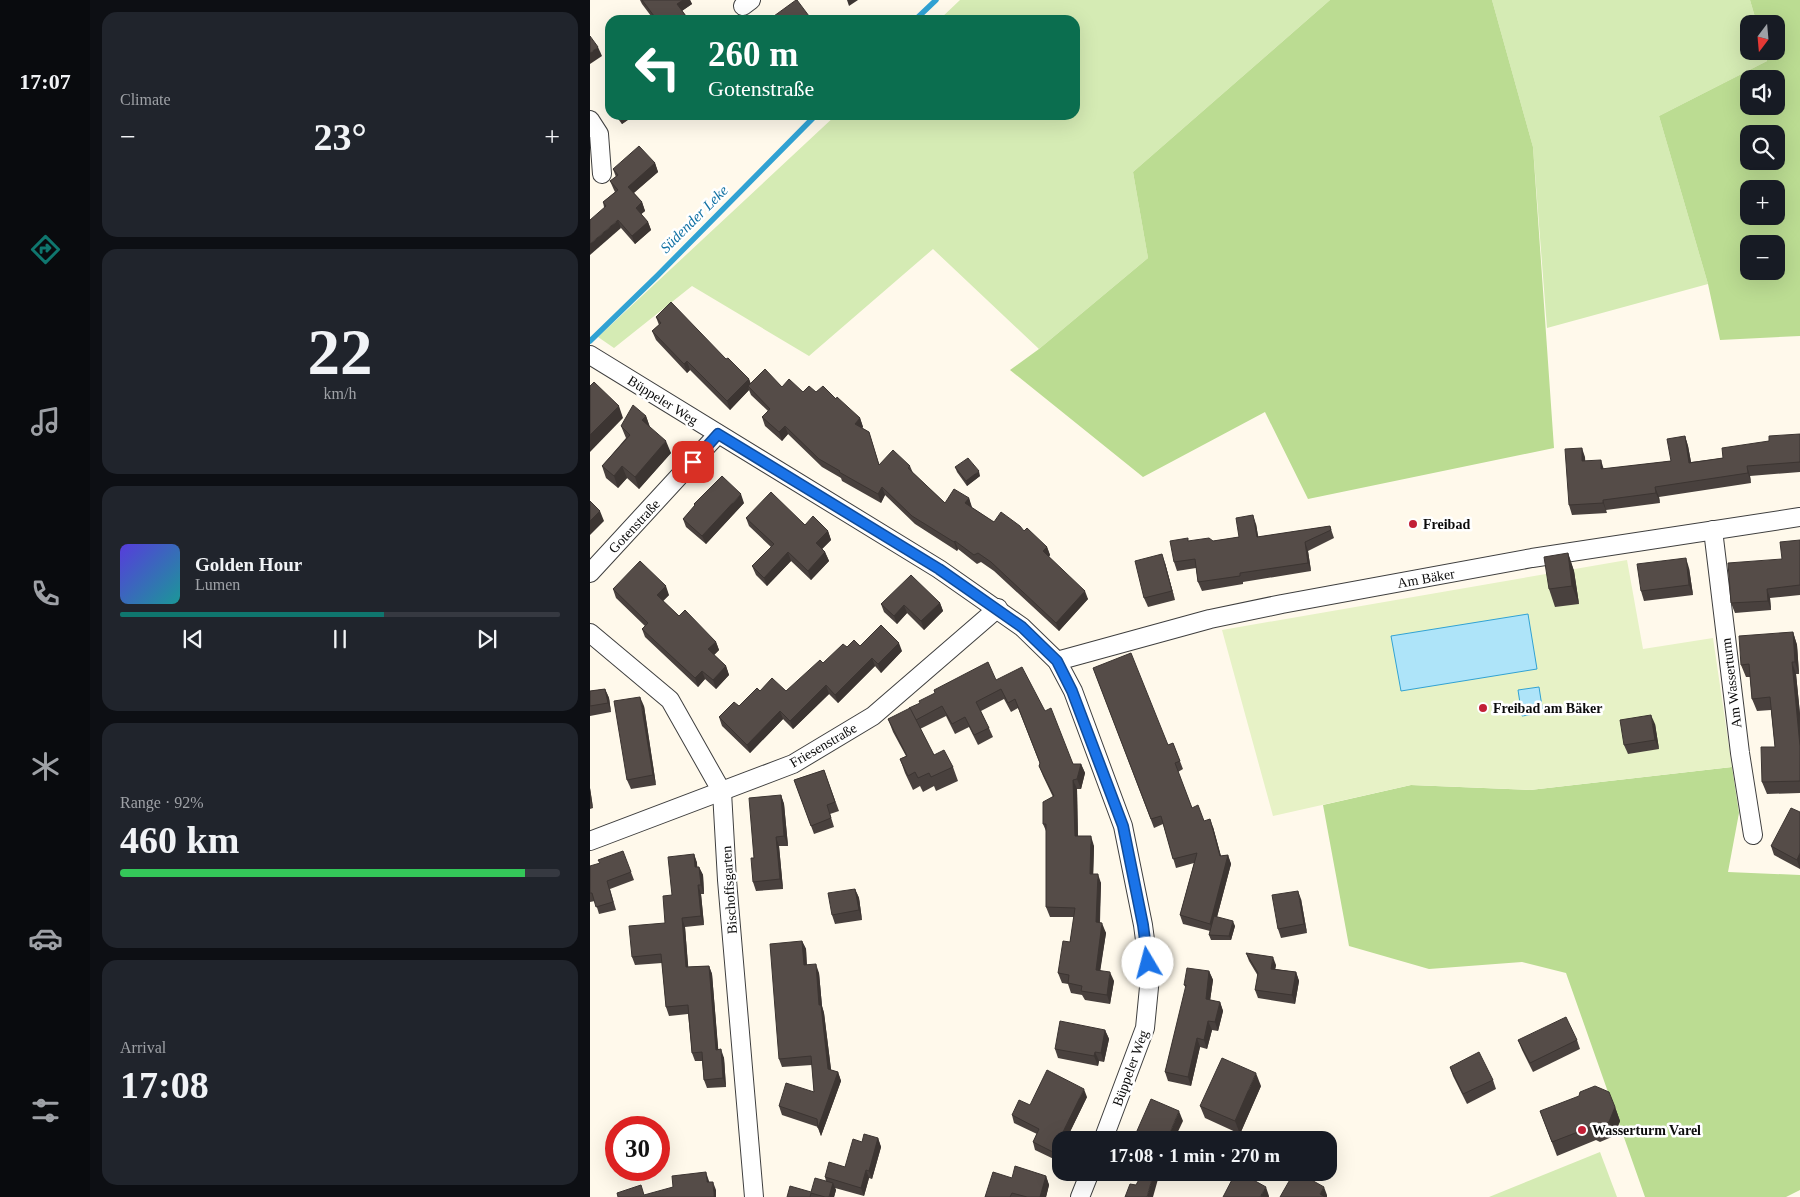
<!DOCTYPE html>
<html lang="en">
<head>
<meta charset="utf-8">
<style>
	:root { --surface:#171b24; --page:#20242c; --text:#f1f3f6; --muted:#9ea1a6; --line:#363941; --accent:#0f766e }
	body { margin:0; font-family:Georgia,serif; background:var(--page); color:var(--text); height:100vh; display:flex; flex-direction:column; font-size:19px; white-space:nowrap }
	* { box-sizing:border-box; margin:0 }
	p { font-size:16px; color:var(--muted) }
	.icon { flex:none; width:28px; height:28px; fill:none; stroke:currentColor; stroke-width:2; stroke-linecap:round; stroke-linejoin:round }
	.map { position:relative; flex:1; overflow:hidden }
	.details { display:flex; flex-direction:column; gap:12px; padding:12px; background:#0d0f14; width:500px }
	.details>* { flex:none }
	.top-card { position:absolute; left:15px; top:15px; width:475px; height:105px; border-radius:15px; box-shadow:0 5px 20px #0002; background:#0b6e4f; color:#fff; overflow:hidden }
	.needle { width:32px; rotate:196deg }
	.buttons { position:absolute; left:1150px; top:15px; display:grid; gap:10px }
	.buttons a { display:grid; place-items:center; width:45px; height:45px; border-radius:10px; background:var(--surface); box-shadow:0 5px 20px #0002; font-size:25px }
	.speed { position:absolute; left:15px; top:1116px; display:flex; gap:10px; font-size:25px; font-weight:700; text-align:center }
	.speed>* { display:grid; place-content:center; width:65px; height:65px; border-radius:50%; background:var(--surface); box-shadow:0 5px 20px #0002; line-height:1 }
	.speed .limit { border:8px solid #d22; background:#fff; color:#111 }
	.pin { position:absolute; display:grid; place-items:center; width:42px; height:42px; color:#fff; margin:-21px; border-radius:10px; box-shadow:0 2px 8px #0006 }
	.me { position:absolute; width:55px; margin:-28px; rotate:352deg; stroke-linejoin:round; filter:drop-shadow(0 0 4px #0008) }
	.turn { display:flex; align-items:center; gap:18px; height:105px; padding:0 20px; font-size:22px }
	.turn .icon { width:65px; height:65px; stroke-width:2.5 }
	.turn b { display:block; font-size:35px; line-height:42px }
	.big { font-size:38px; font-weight:700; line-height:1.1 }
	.details .widget { flex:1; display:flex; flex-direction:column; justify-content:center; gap:8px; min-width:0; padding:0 18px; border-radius:15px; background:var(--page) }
	.details .dial { align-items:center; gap:0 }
	.dial b { font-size:65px; line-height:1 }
	.song { display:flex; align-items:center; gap:15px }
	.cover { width:60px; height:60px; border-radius:8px; background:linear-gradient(135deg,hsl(250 70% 55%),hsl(180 70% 35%)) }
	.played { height:5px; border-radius:2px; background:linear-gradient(90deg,var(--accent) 60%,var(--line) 60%) }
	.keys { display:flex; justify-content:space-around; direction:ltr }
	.heat { display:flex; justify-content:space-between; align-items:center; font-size:28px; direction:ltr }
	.charge { height:8px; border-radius:4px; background:linear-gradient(90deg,#34c759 92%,var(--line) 0) }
	.trip { position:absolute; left:462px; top:1131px; width:285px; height:50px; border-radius:15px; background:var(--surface); box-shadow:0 5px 20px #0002; font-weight:700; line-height:50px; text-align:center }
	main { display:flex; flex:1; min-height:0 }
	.tabs { display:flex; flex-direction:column; width:90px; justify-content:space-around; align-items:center; background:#090b0e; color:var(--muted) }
	.tabs .icon { width:35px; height:35px }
	.tabs .on { color:var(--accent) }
	.tabs b { font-size:22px; color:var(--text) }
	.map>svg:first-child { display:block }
	.green { fill:#d5ebb4 }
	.forest { fill:#bbdc92; fill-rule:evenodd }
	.pitch { fill:#e7f2c6 }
	.water { fill:#aee4f9; stroke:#31a2d3 }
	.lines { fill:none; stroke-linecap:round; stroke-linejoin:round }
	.stream { stroke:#31a2d3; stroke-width:5.5 }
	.street-casing { stroke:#3f3f3f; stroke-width:20 }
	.street { stroke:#fff; stroke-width:18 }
	.wall { fill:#49413e }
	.shaded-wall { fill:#3c3532 }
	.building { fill:#554c48; stroke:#3c3532 }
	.route-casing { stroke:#114b97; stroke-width:12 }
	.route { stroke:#1a73e8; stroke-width:9 }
	.poi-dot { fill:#c21f36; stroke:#fff; stroke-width:2 }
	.labels { text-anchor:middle; stroke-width:5; stroke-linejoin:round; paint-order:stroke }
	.street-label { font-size:14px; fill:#0c0c0c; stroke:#fff }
	.poi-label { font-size:14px; font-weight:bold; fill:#0c0c0c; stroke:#fff; text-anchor:start }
	.water-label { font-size:15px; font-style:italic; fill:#1171a3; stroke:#fff }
</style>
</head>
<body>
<main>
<nav class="tabs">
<b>17:07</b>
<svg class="icon on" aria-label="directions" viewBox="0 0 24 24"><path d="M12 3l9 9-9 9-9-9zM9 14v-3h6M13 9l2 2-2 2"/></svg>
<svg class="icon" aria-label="music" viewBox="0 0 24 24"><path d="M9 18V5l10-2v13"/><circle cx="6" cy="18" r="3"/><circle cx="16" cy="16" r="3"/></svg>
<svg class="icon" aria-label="phone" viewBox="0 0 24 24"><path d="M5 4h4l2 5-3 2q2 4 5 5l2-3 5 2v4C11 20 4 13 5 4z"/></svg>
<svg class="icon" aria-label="climate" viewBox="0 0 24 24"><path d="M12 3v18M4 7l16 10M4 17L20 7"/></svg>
<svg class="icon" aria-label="car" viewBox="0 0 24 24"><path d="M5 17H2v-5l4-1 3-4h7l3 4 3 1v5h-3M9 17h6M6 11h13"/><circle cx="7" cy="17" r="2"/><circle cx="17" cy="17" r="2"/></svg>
<svg class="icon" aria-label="filters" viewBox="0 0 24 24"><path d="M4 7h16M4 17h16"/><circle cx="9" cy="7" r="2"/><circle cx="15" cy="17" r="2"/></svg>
</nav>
<section class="details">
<div class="widget"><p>Climate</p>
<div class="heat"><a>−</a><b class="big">23°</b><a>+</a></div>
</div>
<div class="widget dial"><b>22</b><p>km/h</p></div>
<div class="widget">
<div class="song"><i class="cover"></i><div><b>Golden Hour</b><p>Lumen</p></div></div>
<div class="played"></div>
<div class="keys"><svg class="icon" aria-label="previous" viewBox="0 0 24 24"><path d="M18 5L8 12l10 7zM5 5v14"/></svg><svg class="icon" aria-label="pause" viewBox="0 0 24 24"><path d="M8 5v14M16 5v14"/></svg><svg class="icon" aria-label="next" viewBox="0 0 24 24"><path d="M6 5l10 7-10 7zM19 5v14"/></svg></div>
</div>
<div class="widget"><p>Range · 92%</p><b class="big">460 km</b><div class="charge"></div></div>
<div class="widget"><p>Arrival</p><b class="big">17:08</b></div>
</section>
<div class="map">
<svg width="1210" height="1197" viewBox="0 0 1210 1197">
	<rect width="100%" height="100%" fill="#fff9eb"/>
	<g class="green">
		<polygon points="370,0 740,0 543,172 558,258 449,349 343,249 219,356 102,286 24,348 8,337 246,115 485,115 485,20 349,20"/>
		<polygon points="902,0 1160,0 1167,24 1159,24 1159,51 1174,51 1177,61 1069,116 1118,284 957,328 943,147"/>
		<polygon points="1010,1152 1027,1197 899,1197"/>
	</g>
	<g class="forest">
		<polygon points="740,0 902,0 943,147 964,448 718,499 675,412 553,477 420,370 449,349 558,258 543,172"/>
		<path d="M 1160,0 L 1210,0 L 1210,336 L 1130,340 L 1118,284 L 1069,116 L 1177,61 L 1174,51 L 1186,51 L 1186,24 L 1167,24 ZM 1159,79 L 1186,79 L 1186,106 L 1159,106 ZM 1159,134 L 1186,134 L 1186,161 L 1159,161 ZM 1159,189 L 1186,189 L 1186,216 L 1159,216 ZM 1159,244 L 1186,244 L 1186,271 L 1159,271 Z"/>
		<polygon points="1142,767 1149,813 1138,872 1210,875 1210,1190 1196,1197 1055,1197 976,973 932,962 839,969 759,946 733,805 821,785 940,790"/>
	</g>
	<polygon class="pitch" points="1037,560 1053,649 1123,638 1142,767 940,790 821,785 683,816 632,630"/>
	<g class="water">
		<polygon points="938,614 947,669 811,691 801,636"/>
		<polygon points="949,687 953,713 932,716 928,690"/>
	</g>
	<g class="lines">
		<g class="stream">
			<polyline points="325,20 346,0"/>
			<polyline points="0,341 67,276 226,115"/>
		</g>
		<defs>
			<g id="street">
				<polyline points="153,6 161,0"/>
				<polyline points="0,120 9,134 12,174"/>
				<polyline points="0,355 349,569 432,627 467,661 483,691 533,826 553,925 560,977 555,1028 513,1140"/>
				<polyline points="1123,530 1150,753 1163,835"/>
				<polyline points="0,573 128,434"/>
				<polyline points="0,633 80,700 132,792 137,880 164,1197"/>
				<polyline points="467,661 620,619 692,604 942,558 1210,517"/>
				<polyline points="0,841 203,764 283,716 408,608"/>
				<polyline points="490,1197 500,1172"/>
			</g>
		</defs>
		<use href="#street" class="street-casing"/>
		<use href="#street" class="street"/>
	</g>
	<g class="wall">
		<polygon points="50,0 100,0 102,4 92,11 99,20 64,20 52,4"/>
		<polygon points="25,115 45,115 32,124"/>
		<polygon points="65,163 68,172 44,193 52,202 55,211 51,214 58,222 61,230 45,244 31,228 14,207 13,202 25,192 24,190 20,181 26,177 23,169"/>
		<polygon points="66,317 136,359 159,379 161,384 192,387 213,392 226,392 246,399 270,418 273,427 272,428 279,432 289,464 320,466 323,473 355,503 379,498 381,507 404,522 434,531 457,547 460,555 459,557 498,599 469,631 404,571 391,562 387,564 368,549 367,551 325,524 295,495 291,503 252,481 251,478 232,467 198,434 192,441 175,426 172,417 178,411 161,395 159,390 140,410 100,370 97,373 66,340 62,331 69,325"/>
		<polygon points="56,416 60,427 81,453 49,489 37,478 28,488 16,478 12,466 36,438 31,426"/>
		<polygon points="1210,434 1210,472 1160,476 1161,483 1069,497 1070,503 1016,510 1017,513 982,515 979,505 995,457 995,461 1014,469 1081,461 1095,436 1098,446 1101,462 1133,458 1179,441"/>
		<polygon points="365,467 390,476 377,486 367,472"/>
		<polygon points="154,503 116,544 96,527 93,519 105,506 104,504"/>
		<polygon points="156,518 215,525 238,531 241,540 232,549 235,552 239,561 221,580 201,561 177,586 166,575 162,566 181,547 159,526"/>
		<polygon points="666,524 668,537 740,526 744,538 718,551 721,571 653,582 653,584 612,591 608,582 606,568 587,571 584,562 599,541 623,541 649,537"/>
		<polygon points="1210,540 1210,595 1180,598 1181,610 1145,613 1141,603 1192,559"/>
		<polygon points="978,553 984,571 989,604 965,607 959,589"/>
		<polygon points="575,563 585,600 558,607 554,598"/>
		<polygon points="1099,568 1103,595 1054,601 1051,591"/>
		<polygon points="23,589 79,595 73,601 89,616 126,642 129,650 124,655 136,666 139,675 126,689 115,679 108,687 55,637 52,629 55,626 26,598"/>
		<polygon points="350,603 353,611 334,630 317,613 307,624 294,612 291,604"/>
		<polygon points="1203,632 1207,645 1209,674 1206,674 1210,714 1210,793 1177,794 1172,782 1185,747 1181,710 1167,711 1162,699 1160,677 1156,677 1151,665"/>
		<polygon points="270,646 312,651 291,673 285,666 248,703 239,694 203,729 193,719 160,753 132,726 129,717 149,706 170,691 196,691 233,663 257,647"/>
		<polygon points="503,668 578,745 583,743 593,769 588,772 602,808 614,821 623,827 631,856 638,855 641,864 627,917 645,926 641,940 621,940 619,935 620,931 593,924 590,915 604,863 586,868 573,824 564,828"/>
		<polygon points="406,680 455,711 483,764 491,764 495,773 491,789 487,789 488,836 504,846 503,874 511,883 510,923 516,933 510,970 524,981 520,1004 495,1000 492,995 481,993 478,984 472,983 468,973 480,942 484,917 460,917 456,907 456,831 453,824 463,797 453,776 449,766 450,764 428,708 421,712 414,699 391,711 399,728 403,737 388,745 379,727 365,734 356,716 330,729 344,755 363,767 368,781 346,791 344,786 333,792 330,786 323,790 315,773 310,759 316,756 303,732 298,719"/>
		<polygon points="15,689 19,698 21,712 0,716 0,691"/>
		<polygon points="54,706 66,785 41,789 37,780"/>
		<polygon points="1065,724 1069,749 1038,754 1034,745"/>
		<polygon points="234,770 249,811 240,814 244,827 224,834 204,780"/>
		<polygon points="0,788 3,808 0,809"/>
		<polygon points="191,795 194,804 198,846 189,846 193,889 166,891 163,882 164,858"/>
		<polygon points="1210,812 1210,869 1184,855 1181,846"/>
		<polygon points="104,854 107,863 107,867 109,867 113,875 114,894 111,894 114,925 95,927 98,967 119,966 122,974 128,1049 134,1058 136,1087 117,1088 114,1080 112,1061 105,1061 102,1053 98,1014 79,1016 76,1007 72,963 45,965 42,957 75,923 82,895"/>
		<polygon points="0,866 41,872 44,880 20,889 26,910 9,914 5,901 0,902"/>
		<polygon points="265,889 269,898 272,920 245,924 242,915"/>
		<polygon points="711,899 717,933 691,938 688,929"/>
		<polygon points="212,941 216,949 217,965 229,973 232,1006 234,1013 241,1070 248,1072 251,1081 231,1136 228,1127 192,1115 189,1106 224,1092 222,1065 192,1067 189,1059"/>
		<polygon points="656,953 686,965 685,969 706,972 709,981 705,1004 668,998 665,990 668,976 659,961"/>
		<polygon points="619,971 623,980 620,1000 630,1002 633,1011 628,1031 622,1030 617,1049 610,1047 601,1086 578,1081 575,1072 596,988 594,985"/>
		<polygon points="515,1030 519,1039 514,1062 509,1061 508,1066 468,1058 465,1049"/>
		<polygon points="928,1040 987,1040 990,1049 943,1072 932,1050"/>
		<polygon points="860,1067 903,1080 906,1089 877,1104 863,1076"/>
		<polygon points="671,1086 650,1134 615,1118 610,1106"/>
		<polygon points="497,1097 476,1140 471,1140 471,1155 468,1161 445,1150 443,1142 447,1134 424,1123 422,1115 440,1105"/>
		<polygon points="1025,1107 1030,1121 1024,1136 1010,1142 1006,1140 967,1156 950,1111"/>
		<polygon points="288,1138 291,1147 282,1179 279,1178 274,1196 245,1188 246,1190 244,1197 197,1197 221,1192 236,1181 235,1177 255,1167 272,1142"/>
		<polygon points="456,1176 459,1185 456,1197 395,1197 422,1178"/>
	</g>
	<g class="shaded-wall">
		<polygon points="93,0 100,0 102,4 90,12 87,4"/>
		<polygon points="257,0 268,0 259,6"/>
		<polygon points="8,47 12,56 0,64 0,53"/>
		<polygon points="28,115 45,115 32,124"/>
		<polygon points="66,115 72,115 67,120"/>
		<polygon points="65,163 68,172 41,195 38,187"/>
		<polygon points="52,202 55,211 49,216 46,208"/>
		<polygon points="28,220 31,228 0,255 0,244"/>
		<polygon points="58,222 61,230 45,244 42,236"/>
		<polygon points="97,361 100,370 97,373 94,364"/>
		<polygon points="159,379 162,388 158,386 159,390 140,410 137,401"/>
		<polygon points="29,406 33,418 0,452 0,435"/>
		<polygon points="56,416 60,428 52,420"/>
		<polygon points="270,418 273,427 268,432 265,424"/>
		<polygon points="195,426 198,434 192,441 189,432"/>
		<polygon points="1095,436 1098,446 1103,473 1099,463"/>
		<polygon points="76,441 81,453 49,489 45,477"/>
		<polygon points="992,448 995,457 996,471 992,461"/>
		<polygon points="1011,460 1014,470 1011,469"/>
		<polygon points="32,466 37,478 28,488 24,476"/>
		<polygon points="1157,466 1160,476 1161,483 1158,473"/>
		<polygon points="389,471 390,476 377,486 376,481"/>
		<polygon points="292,487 295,495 291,503 288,494"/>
		<polygon points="1065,487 1069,497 1070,503 1066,493"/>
		<polygon points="151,494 154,503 116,544 112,536"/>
		<polygon points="379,498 382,507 378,512 375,503"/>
		<polygon points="1013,500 1016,510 1017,513 1013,503"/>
		<polygon points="10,511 14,521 0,535 0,521"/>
		<polygon points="663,515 666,524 670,546 667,537"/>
		<polygon points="238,531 241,540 229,552 226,543"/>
		<polygon points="365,541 368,549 367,551 364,542"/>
		<polygon points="715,542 718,551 721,571 718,563"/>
		<polygon points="457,547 460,555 456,560 453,551"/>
		<polygon points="198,552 201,561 177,586 174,578"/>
		<polygon points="235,552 239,561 221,580 218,571"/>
		<polygon points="978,553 984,571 989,604 982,586"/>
		<polygon points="572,554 575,563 585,600 582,591"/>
		<polygon points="1096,558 1099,568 1103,595 1099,585"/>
		<polygon points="76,586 79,595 70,604 67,595"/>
		<polygon points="1177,589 1180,598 1181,610 1178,601"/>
		<polygon points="495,591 498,599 469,631 466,623"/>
		<polygon points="350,603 353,611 334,630 331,621"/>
		<polygon points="314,605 317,613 307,624 304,616"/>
		<polygon points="1203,632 1207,645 1209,674 1205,662"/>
		<polygon points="126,642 129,650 122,657 118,649"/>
		<polygon points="309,643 312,651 291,673 288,664"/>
		<polygon points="282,658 285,666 248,703 245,695"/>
		<polygon points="1202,662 1206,674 1210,714 1210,747"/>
		<polygon points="136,666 139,675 126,689 123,680"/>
		<polygon points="112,671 115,679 108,687 105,678"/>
		<polygon points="236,685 239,694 203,729 200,721"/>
		<polygon points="15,689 19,698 21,712 18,703"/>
		<polygon points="50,697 54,706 66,785 63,775"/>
		<polygon points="190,711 193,719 160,753 157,745"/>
		<polygon points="1061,715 1065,724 1069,749 1065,740"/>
		<polygon points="491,764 495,773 491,789 487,779"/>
		<polygon points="483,780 487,789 488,845 485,836"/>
		<polygon points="0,788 3,808 0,799"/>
		<polygon points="191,795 194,804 198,846 194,836"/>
		<polygon points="620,819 623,827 633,864 630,856"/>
		<polygon points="501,836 504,846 503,883 500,874"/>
		<polygon points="186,837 189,846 193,889 190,879"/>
		<polygon points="1210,853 1210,869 1207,860"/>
		<polygon points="104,854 107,863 108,876 105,867"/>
		<polygon points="638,855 641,864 623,932 620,924"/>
		<polygon points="109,867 113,875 114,894 111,885"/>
		<polygon points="508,874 511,883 509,932 506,922"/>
		<polygon points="108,885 111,894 114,925 111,916"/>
		<polygon points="265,889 269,898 272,920 269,910"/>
		<polygon points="708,891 711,899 717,933 714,924"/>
		<polygon points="92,918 95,927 99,976 96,967"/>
		<polygon points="643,921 645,926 641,940 639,936"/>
		<polygon points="512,923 516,933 509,979 506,970"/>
		<polygon points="212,941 216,949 217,974 214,965"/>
		<polygon points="683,957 686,965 684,977 681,969"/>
		<polygon points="226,964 229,973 232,1006 234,1013 242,1077 238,1069 229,1005"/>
		<polygon points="119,966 122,974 129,1058 126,1050"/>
		<polygon points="619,971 623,980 619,1008 616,999"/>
		<polygon points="520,972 524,981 520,1004 517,995"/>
		<polygon points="706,972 709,981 705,1004 702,995"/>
		<polygon points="630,1002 633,1011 628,1031 625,1022"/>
		<polygon points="618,1021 622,1030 617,1049 614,1040"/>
		<polygon points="515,1030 519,1039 514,1062 511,1053"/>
		<polygon points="607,1038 610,1047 601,1086 598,1077"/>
		<polygon points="131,1049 134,1058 136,1087 133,1078"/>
		<polygon points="505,1052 509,1061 508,1066 504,1056"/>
		<polygon points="248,1072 251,1081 231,1136 228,1128"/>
		<polygon points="666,1073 671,1086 650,1134 645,1121"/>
		<polygon points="494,1089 497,1097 476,1140 472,1140 472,1134"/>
		<polygon points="1025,1107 1030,1121 1024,1136 1019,1122"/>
		<polygon points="589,1111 593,1121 584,1140 577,1140"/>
		<polygon points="288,1138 291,1147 282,1179 279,1171"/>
		<polygon points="471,1141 471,1155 468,1161 465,1153"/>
		<polygon points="276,1170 279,1178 274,1196 271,1188"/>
		<polygon points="116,1172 119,1181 120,1191 117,1182"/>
		<polygon points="564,1172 570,1172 563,1197 557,1197"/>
		<polygon points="456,1176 459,1185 456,1197 450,1197"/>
		<polygon points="123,1182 126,1190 126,1197 124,1197"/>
		<polygon points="243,1183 246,1190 244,1197 239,1197"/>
		<polygon points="676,1187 679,1196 679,1197 670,1197"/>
		<polygon points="734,1187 737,1195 737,1197 731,1197 730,1194"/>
	</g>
	<g class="building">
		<polygon points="52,0 93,0 87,4 99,20 67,20"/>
		<polygon points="206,0 207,0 222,20 187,20 184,16"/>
		<polygon points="0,36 8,47 0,53"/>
		<polygon points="20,92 20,99 16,94"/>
		<polygon points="49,146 65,163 38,187 52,202 46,208 58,222 42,236 28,220 0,244 0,220 16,206 13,202 28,190 20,181 28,175 23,169"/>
		<polygon points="81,302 136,359 138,358 159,379 137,401 97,361 94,364 62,331 71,323 66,317"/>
		<polygon points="175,369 192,387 199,379 213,392 219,386 226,392 233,386 246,399 247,397 270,418 265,424 279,432 289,465 303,450 320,466 318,468 355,503 364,489 379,498 375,503 404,522 411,512 430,526 434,531 437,528 457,547 453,551 495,591 466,623 401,562 388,553 384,555 365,541 364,542 322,516 292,487 288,494 249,472 250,471 229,459 195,426 189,432 172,417 180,409 158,386"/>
		<polygon points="4,382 29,406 0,435 0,386"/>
		<polygon points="43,405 56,416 52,420 76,441 45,477 32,466 24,476 12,466 40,435 31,426"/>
		<polygon points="1210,434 1210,462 1157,466 1158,473 1065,487 1066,493 1013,500 1013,503 979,505 975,449 992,448 992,461 1011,460 1011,469 1081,461 1077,439 1095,436 1099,463 1133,458 1132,448 1179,441 1179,436"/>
		<polygon points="378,458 389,471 376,481 365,467"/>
		<polygon points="132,476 151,494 112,536 93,519 105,505 104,504"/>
		<polygon points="181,492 215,525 223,516 238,531 226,543 235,552 218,571 198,552 174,578 162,566 184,544 156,518"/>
		<polygon points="0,501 10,511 0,521"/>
		<polygon points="663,515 667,537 740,526 741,530 715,542 718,563 650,573 650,576 608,582 605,559 584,562 580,541 598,538 598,541 619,538 623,541 649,537 646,518"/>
		<polygon points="1210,540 1210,585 1177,589 1178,601 1141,603 1138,563 1192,559 1190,542"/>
		<polygon points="978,553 982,586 959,589 954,557"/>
		<polygon points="572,554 582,591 554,598 545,561"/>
		<polygon points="1096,558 1099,585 1051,591 1047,564"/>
		<polygon points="50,561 76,586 67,595 89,616 95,610 126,642 118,649 136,666 123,680 112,671 105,678 52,629 58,623 23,589"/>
		<polygon points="321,575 350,603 331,621 314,605 304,616 291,604"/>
		<polygon points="291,625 309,643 288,664 282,658 245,695 236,685 200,721 190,711 157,745 129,717 144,702 149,706 167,688 170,691 182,678 196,691 230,660 233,663 253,644 257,647 264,640 270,646"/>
		<polygon points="1203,632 1205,662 1202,662 1210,746 1210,781 1172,782 1171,747 1185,747 1180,697 1162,699 1159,664 1151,665 1149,636"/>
		<polygon points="541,653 578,745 583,743 590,761 585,763 602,808 608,805 614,821 620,819 630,856 638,855 620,924 590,915 607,853 583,859 571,816 561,819 503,668"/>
		<polygon points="398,662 406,680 432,667 455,711 461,708 483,764 491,764 487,779 483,780 485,836 501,836 500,874 508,874 506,922 512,923 506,970 520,972 517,995 491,991 492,986 478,983 479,975 468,973 473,941 480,942 485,908 456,907 456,824 453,824 453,802 464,796 449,766 450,763 425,699 418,703 411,689 386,702 399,728 384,735 375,717 362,724 352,706 326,720 319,708 330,703 329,701 345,693 344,690"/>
		<polygon points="15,689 18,703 0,706 0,691"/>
		<polygon points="50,697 63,775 37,780 24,701"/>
		<polygon points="320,708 344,755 354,750 363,767 341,777 339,773 328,778 325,772 318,776 310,759 317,756 298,719"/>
		<polygon points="1061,715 1065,740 1034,745 1030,720"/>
		<polygon points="234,770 245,802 237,805 241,818 221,826 204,780"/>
		<polygon points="191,795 194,836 186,837 190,879 163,882 161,858 164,858 159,798"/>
		<polygon points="1201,808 1210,812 1210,853 1207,860 1181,846"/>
		<polygon points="33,851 41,872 17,881 23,902 6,907 2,893 0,893 0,866 10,863 8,860"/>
		<polygon points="104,854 105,867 109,867 111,885 108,885 111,916 92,918 96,967 119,966 126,1050 131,1049 133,1078 114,1080 112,1052 102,1053 98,1005 76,1007 71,954 42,957 39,926 75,923 73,896 82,895 78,857"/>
		<polygon points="265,889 269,910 242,915 238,893"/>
		<polygon points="708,891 714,924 688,929 682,895"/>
		<polygon points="624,916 643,921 639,936 619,935"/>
		<polygon points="212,941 214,965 226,964 229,1005 231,1005 238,1069 248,1072 228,1128 227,1119 189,1106 196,1083 224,1092 221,1056 189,1059 187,1034 180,944"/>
		<polygon points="656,953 683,957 681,969 706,972 702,995 665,990 668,973"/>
		<polygon points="597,968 619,971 616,999 630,1002 625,1022 618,1021 614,1040 607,1038 598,1077 575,1072 596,985 594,985"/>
		<polygon points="976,1017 987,1040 940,1063 928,1040"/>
		<polygon points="470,1021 515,1030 511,1053 505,1052 504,1056 465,1049"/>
		<polygon points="889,1052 903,1080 873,1094 860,1067"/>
		<polygon points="632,1058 666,1073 645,1121 610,1106"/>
		<polygon points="457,1070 494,1089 472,1134 474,1135 465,1153 443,1142 449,1129 422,1115 429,1100 440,1105"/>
		<polygon points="1005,1086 1019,1092 1025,1107 1019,1122 1005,1128 1001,1127 962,1142 950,1111 989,1096 990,1092"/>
		<polygon points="561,1099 589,1111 577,1140 543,1140"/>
		<polygon points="274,1134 288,1138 279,1171 276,1170 271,1188 235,1177 239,1162 255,1167 263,1139 272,1142"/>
		<polygon points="425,1166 456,1176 450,1197 437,1197 422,1193 420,1197 395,1197 403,1172 422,1178"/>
		<polygon points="116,1172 117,1182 123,1182 124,1197 28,1197 27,1193 51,1185 54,1195 83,1187 82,1176"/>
		<polygon points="553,1172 564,1172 557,1197 535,1197 540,1184 546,1185"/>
		<polygon points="646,1172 649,1172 676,1187 670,1197 633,1197"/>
		<polygon points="709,1173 734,1187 730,1194 735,1197 690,1197 702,1176 706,1179"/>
		<polygon points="225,1178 243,1183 239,1197 235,1197 221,1193 220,1197 197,1197 200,1186 221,1192"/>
	</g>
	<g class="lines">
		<defs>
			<polyline id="route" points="103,462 128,434 349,569 432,627 467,661 482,691 533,826 553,925 558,963"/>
		</defs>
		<use href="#route" class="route-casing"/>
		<use href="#route" class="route"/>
	</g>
	<g class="poi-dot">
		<circle cx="823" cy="524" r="5"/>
		<circle cx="893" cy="708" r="5"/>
		<circle cx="992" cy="1130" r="5"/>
	</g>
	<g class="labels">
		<g class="street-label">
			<text transform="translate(73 400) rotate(32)" y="5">Büppeler Weg</text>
			<text transform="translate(44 526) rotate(-47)" y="5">Gotenstraße</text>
			<text transform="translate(836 578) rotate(-10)" y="5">Am Bäker</text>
			<text transform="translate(1141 683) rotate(-97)" y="5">Am Wasserturm</text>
			<text transform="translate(233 745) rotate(-30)" y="5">Friesenstraße</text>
			<text transform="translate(139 890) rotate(-94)" y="5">Bischoffsgarten</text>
			<text transform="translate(540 1068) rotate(-70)" y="5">Büppeler Weg</text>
		</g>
		<g class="poi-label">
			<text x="833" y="529">Freibad</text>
			<text x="903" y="713">Freibad am Bäker</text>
			<text x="1002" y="1135">Wasserturm Varel</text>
		</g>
		<g class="water-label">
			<text transform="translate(104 219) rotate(-45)" y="5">Südender Leke</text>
		</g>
	</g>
</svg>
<div class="buttons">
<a><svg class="needle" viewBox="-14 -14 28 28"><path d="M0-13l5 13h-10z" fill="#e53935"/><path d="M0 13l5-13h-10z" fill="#9ea1a6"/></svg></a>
<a><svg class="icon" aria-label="sound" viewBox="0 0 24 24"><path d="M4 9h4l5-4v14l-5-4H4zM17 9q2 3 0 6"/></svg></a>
<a><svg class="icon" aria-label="search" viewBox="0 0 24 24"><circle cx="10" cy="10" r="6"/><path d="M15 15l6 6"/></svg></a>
<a>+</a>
<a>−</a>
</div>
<div class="speed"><div class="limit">30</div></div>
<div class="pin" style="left:103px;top:462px;background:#d93025"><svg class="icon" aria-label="arrive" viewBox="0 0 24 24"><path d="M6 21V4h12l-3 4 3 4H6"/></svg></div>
<svg class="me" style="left:558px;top:963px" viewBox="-20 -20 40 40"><circle r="19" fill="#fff"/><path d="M0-13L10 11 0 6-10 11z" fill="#1a73e8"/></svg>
<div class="trip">17:08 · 1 min · 270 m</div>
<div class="top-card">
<div class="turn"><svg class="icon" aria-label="left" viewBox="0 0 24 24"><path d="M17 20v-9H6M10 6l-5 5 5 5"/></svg><div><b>260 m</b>Gotenstraße</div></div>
</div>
</div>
</main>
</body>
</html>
